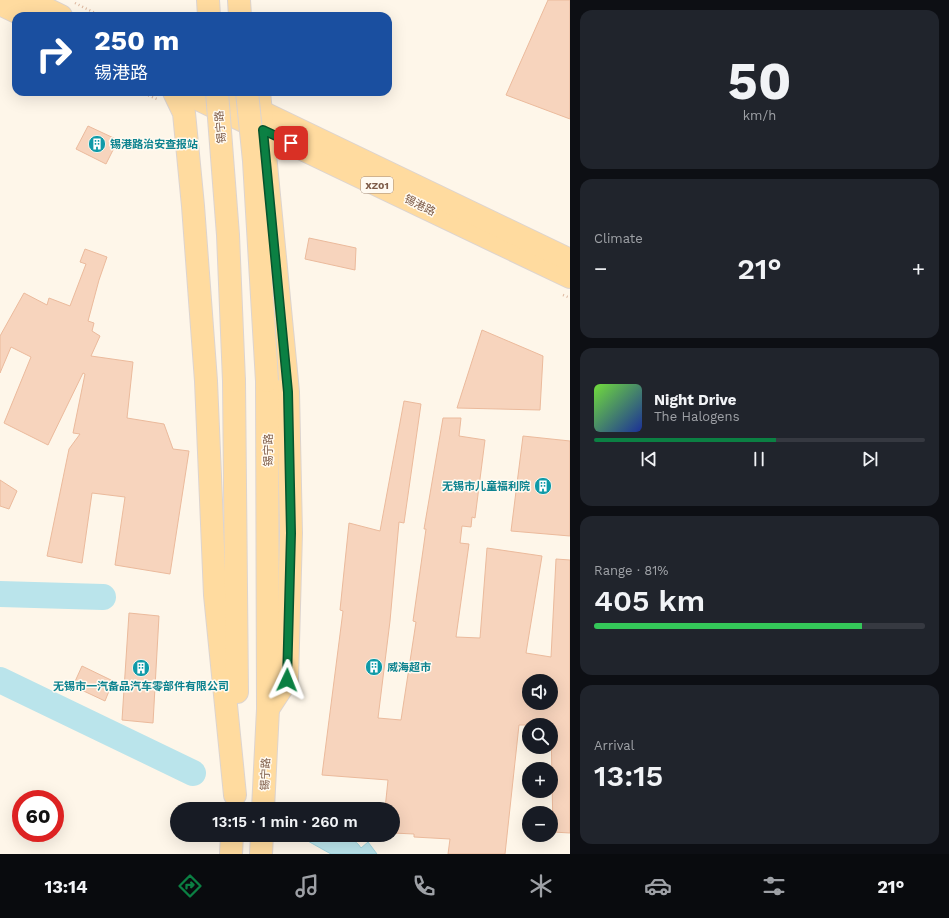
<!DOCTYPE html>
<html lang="en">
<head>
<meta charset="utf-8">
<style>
	:root { --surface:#171b24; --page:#20242c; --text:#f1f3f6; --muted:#9ea1a6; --line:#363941; --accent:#0b8043 }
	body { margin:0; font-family:"Work Sans","Noto Sans SC",sans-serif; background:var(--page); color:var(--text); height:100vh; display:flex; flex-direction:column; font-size:15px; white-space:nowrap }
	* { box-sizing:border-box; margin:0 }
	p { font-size:13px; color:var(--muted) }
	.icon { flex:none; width:22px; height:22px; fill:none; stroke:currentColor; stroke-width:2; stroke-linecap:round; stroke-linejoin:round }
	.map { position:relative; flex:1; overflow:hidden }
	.drawer { display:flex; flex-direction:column; gap:10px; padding:10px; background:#0d0f14; width:379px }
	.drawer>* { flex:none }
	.banner { position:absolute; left:12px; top:12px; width:380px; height:84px; border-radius:12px; box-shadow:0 4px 16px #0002; background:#1a4fa0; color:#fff; overflow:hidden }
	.buttons { position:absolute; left:522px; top:674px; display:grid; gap:8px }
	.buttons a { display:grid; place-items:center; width:36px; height:36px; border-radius:50%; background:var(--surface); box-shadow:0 4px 16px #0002; font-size:20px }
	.speed { position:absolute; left:12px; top:790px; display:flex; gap:8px; font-size:20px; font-weight:700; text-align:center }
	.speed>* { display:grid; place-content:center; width:52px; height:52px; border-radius:50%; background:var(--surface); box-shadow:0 4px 16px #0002; line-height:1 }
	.speed .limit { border:6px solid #d22; background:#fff; color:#111 }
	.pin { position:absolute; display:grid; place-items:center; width:34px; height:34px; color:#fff; margin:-17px; border-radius:8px; box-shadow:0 2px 6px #0006 }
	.me { position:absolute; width:44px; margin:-22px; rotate:2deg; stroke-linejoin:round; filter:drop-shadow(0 0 3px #0008) }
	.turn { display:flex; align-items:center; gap:14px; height:84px; padding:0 16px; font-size:18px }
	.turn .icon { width:52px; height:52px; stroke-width:2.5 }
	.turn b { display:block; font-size:28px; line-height:34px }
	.big { font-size:30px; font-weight:600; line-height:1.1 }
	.drawer .card { flex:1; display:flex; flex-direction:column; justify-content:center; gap:6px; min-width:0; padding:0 14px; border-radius:12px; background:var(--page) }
	.drawer .dial { align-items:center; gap:0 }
	.dial b { font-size:52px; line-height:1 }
	.song { display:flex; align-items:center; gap:12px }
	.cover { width:48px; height:48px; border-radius:6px; background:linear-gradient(135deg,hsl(100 70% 55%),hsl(230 70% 35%)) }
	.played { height:4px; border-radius:2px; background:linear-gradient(90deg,var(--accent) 55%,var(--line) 55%) }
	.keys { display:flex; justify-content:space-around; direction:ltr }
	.heat { display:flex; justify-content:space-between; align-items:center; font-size:22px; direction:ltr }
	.charge { height:6px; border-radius:3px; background:linear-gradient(90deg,#34c759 81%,var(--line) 0) }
	.trip { position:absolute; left:170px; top:802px; width:230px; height:40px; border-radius:20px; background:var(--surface); box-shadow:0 4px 16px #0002; font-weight:600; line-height:40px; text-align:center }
	.dock { display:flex; height:64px; justify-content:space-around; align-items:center; background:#090b0e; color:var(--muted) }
	.dock .icon { width:28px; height:28px }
	.dock .active { color:var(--accent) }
	.dock b { font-size:18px; color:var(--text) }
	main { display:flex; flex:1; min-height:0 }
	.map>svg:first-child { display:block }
	.water { fill:#bae4eb; stroke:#9fd4de }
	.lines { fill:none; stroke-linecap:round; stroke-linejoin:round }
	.river { stroke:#bae4eb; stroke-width:26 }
	.building { fill:#f7d4bd; stroke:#ebba9c; fill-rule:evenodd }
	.primary-casing { stroke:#ddd4cf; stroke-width:24 }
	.path { stroke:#ddb79f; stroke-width:2.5; stroke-dasharray:1 3; stroke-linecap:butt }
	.primary { stroke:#ffdb9f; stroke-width:22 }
	.primary-bridge-casing { stroke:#ddd4cf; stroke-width:24; stroke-linecap:butt }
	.primary-bridge { stroke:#ffdb9f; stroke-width:22 }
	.route-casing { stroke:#07532c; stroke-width:10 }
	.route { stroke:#0b8043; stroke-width:7 }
	.labels { text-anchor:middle; stroke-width:3; stroke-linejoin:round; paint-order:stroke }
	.shield { fill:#fffaf1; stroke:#a48b7b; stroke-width:1 }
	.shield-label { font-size:10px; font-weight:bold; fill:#7d5b48 }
	.street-label { font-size:11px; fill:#7d5b48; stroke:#fffaf1 }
	.culture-label { font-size:11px; font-weight:bold; fill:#0d838f; stroke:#fffaf1; text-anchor:start }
</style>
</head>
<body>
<main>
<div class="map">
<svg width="570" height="854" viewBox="0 0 570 854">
	<rect width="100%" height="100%" fill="#fef6e9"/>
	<path class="water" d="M 306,835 C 324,835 350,830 361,848 L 368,842 L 377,854 L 331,854 L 306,840 Z"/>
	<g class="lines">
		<g class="river">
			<polyline points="0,594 103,597"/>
			<polyline points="0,680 193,773"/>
		</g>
	</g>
	<g class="building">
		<polygon points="548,0 570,0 570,119 506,95"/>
		<polygon points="88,126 118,140 106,164 76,149"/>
		<polygon points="309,238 356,248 355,270 305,259"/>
		<polygon points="85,249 107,257 99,280 88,321 94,323 92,331 100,336 91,356 133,362 127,418 164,424 173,449 189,451 170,574 115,565 125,497 92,493 82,563 47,556 69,449 80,434 73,433 85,374 83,373 48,445 4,423 31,357 11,347 0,373 0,336 24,293 47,305 49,298 70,306 86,264 80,262"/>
		<polygon points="482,330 543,356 540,410 457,408"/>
		<path d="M 404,401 L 421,404 L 404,523 L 399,522 L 390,621 L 378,718 L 401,720 L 416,622 L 413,621 L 426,529 L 424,529 L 443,418 L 461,418 L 459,436 L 485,440 L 475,518 L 472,517 L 471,527 L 462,526 L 460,543 L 469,544 L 456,637 L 480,638 L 487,548 L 542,556 L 526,653 L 551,657 L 556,559 L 570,560 L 570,833 L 553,832 L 551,725 L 519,725 L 505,854 L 448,854 L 450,839 L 414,837 L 414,834 L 393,833 L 393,809 L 385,809 L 388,780 L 322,775 L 343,611 L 340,610 L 349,523 L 380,531 ZM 529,681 L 551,681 L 551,703 L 526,703 Z"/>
		<polygon points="523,436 570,441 570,536 511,531"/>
		<polygon points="0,480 17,491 9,509 0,506"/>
		<polygon points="129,613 159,616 153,723 122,720"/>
		<polygon points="82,666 113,681 105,701 73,686"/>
	</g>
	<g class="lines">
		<defs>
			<g id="primary">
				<polyline points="28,0 61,16"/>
				<polyline points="208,0 209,16"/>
				<polyline points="239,0 240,16"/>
				<polyline points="0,4 25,16"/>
				<polyline points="174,92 184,113 193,206 206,381 215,595 235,795"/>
				<polyline points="183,92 570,277"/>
				<polyline points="220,92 570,260"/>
				<polyline points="259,92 288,392 291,533 287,680 268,709"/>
				<polyline points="234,381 237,692"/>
				<polyline points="263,809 268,709 267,381"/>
				<polyline points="231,854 232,835"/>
				<polyline points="261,854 262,835"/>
			</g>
		</defs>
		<use href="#primary" class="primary-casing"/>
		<g class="path">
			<polyline points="75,3 101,16"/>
			<polyline points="141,92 159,100"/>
			<polyline points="563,295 570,298"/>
		</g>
		<use href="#primary" class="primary"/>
		<defs>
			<g id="primary-bridge">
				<polyline points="217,92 228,235 234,381"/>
				<polyline points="247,92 254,161 267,381"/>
			</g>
		</defs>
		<use href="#primary-bridge" class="primary-bridge-casing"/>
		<use href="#primary-bridge" class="primary-bridge"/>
	</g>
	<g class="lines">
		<defs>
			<polyline id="route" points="287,680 291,533 288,392 263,130 291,143"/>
		</defs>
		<use href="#route" class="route-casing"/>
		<use href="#route" class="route"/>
	</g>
	<defs>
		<symbol id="building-disc" viewBox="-11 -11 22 22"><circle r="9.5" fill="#0f9aa8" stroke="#fffaf1"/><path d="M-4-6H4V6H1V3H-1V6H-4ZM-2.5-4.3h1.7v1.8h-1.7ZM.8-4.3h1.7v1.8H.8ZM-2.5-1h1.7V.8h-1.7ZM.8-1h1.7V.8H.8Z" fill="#fff"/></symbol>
	</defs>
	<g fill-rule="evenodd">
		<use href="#building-disc" x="87" y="134" width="20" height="20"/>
		<use href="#building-disc" x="533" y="476" width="20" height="20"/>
		<use href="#building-disc" x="364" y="657" width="20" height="20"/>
		<use href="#building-disc" x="131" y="658" width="20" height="20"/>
	</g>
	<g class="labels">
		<rect class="shield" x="361" y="177" width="32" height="16" rx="3"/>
		<g class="shield-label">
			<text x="377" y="189">XZ01</text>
		</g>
		<g class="street-label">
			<text transform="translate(220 127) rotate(-95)" y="4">锡宁路</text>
			<text transform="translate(420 205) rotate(26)" y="4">锡港路</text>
			<text transform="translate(268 450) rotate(-90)" y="4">锡宁路</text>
			<text transform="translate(265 774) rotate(-87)" y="4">锡宁路</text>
		</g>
		<g class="culture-label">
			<text x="110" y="148">锡港路治安查报站</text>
			<text x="530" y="490" text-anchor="end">无锡市儿童福利院</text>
			<text x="387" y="671">威海超市</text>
			<text x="141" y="690" text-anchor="middle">无锡市一汽备品汽车零部件有限公司</text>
		</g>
	</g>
</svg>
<div class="buttons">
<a><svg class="icon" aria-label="sound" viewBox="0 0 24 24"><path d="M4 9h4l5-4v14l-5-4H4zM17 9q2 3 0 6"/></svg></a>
<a><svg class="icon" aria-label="search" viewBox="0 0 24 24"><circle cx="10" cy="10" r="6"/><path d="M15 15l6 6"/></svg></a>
<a>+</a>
<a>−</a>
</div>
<div class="speed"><div class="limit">60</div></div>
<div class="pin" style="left:291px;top:143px;background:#d93025"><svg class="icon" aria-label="arrive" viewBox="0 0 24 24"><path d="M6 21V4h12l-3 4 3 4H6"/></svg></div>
<svg class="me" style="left:287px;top:680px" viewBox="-20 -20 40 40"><path d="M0-17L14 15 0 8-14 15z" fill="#0b8043" stroke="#fff" stroke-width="4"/></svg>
<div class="trip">13:15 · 1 min · 260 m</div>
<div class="banner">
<div class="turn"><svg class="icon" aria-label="right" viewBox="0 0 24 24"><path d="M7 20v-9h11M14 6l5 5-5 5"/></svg><div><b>250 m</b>锡港路</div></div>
</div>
</div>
<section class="drawer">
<div class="card dial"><b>50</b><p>km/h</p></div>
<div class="card"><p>Climate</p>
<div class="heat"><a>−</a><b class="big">21°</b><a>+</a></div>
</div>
<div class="card">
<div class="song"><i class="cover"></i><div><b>Night Drive</b><p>The Halogens</p></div></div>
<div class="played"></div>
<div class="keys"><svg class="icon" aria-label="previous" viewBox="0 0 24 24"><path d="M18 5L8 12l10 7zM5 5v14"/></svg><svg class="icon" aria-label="pause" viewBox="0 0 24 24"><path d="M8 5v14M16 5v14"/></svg><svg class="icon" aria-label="next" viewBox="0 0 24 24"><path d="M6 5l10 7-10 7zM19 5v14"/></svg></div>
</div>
<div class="card"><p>Range · 81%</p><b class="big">405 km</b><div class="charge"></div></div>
<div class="card"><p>Arrival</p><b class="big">13:15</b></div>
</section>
</main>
<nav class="dock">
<b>13:14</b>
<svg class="icon active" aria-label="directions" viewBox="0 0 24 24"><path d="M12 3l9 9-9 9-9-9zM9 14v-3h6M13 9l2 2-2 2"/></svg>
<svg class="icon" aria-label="music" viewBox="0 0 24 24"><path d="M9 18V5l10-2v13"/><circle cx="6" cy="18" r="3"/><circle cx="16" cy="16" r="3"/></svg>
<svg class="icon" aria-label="phone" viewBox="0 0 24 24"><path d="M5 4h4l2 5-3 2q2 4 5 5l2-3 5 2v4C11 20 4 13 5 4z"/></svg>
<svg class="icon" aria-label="climate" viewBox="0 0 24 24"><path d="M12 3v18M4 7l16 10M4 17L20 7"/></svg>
<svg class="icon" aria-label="car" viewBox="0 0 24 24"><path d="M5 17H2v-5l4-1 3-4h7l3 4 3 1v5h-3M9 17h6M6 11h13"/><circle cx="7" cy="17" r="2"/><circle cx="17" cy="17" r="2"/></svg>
<svg class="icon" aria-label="filters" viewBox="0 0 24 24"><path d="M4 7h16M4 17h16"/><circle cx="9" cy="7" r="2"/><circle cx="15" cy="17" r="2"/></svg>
<b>21°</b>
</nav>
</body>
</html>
